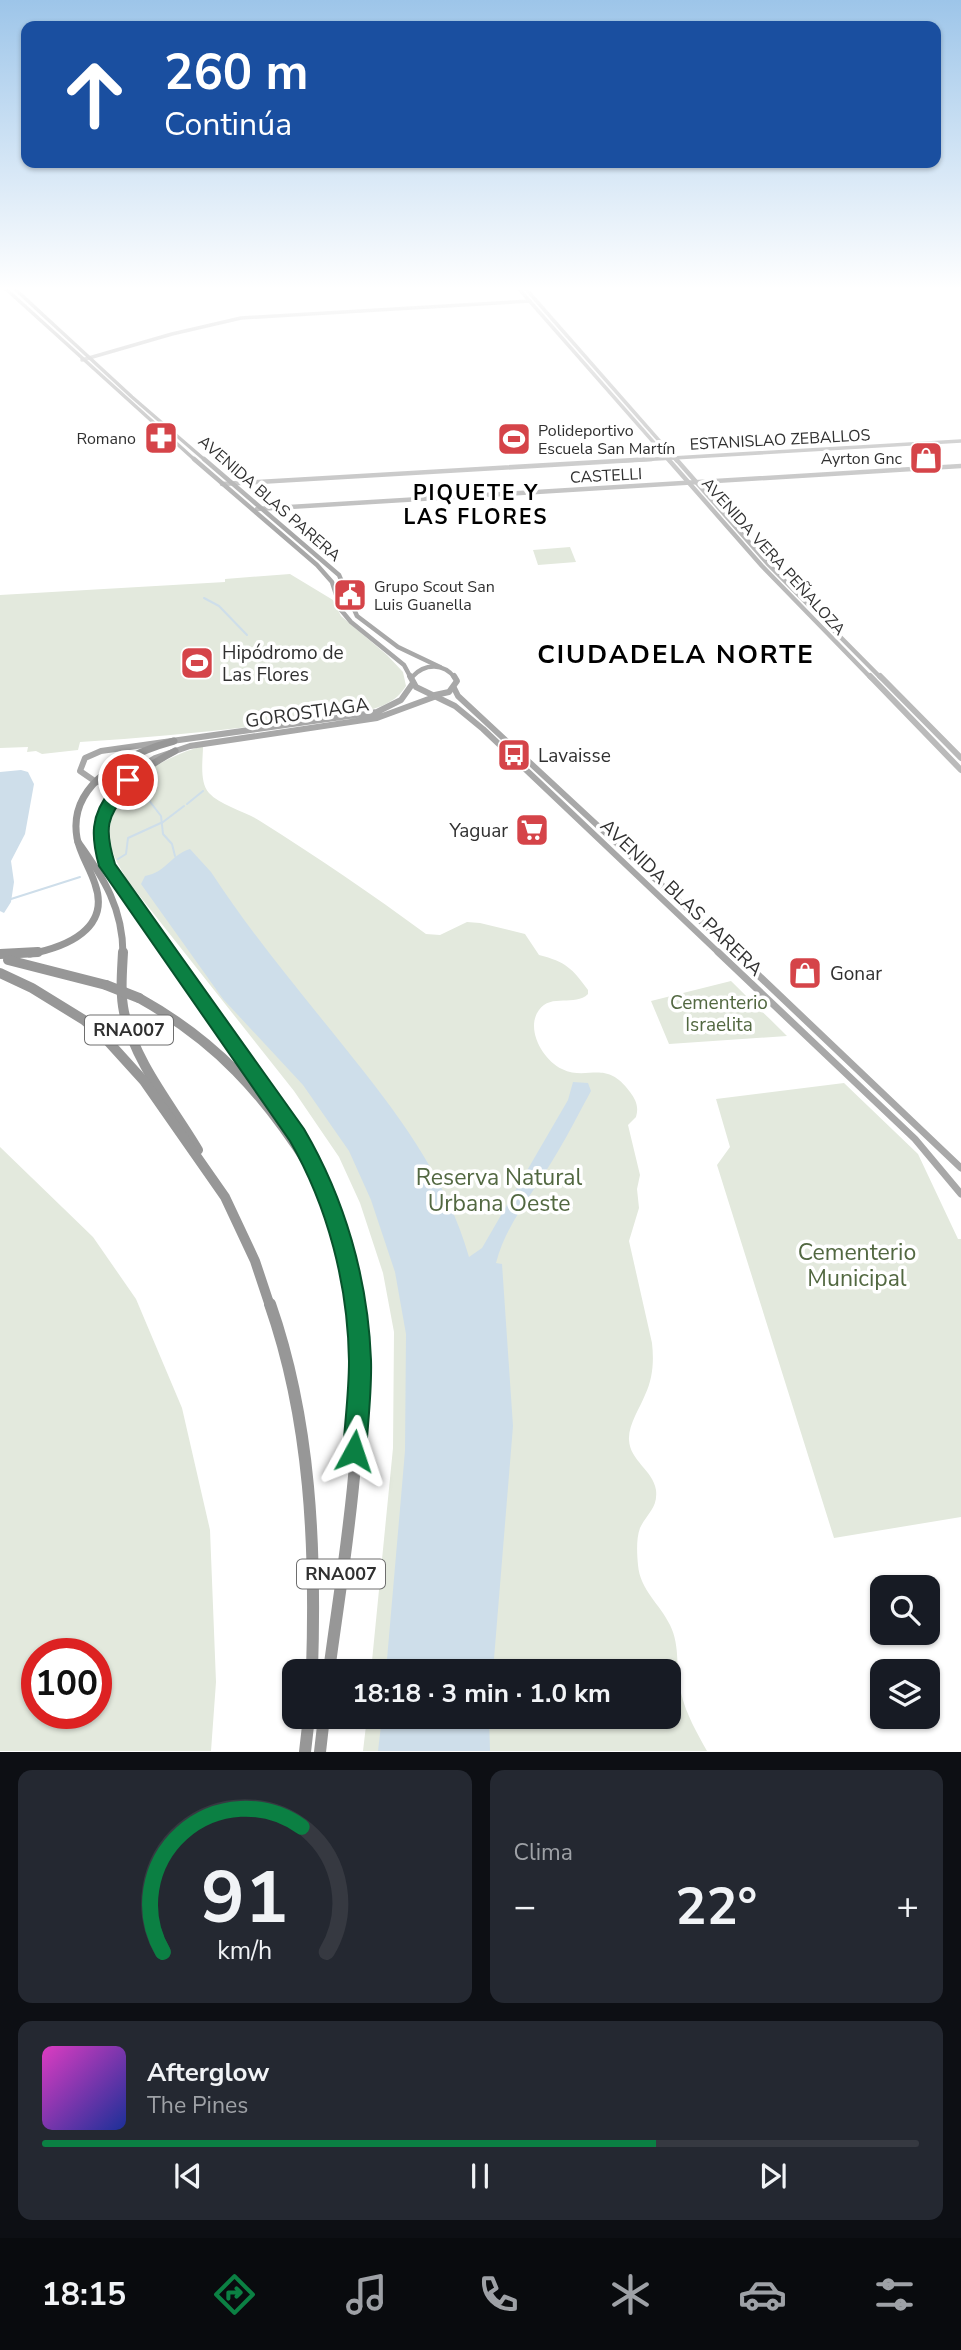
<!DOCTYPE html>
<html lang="es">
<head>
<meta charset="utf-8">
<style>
	:root { --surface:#171b24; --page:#242831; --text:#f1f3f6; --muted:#9ea1a6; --line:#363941; --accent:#0b8043 }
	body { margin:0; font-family:"Nunito Sans",sans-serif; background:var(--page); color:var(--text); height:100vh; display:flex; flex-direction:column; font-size:26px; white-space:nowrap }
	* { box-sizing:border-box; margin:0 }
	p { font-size:23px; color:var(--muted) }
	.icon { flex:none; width:38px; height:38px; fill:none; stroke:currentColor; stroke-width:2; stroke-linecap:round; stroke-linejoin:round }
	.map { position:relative; height:1752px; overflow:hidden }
	.details { display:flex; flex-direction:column; gap:18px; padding:18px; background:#0d0f14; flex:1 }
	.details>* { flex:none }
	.top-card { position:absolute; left:21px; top:21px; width:920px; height:147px; border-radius:14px; box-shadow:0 2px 5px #0004; background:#1a4fa0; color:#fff; overflow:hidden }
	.controls { position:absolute; left:870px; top:1575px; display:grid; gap:14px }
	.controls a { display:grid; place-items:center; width:70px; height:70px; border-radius:14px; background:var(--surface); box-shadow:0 2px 5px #0004; font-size:35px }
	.speed { position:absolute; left:21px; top:1638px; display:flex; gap:14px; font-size:35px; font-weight:700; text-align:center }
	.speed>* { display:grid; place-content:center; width:91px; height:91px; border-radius:50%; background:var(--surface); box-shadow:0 2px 5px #0004; line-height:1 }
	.speed .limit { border:10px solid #d22; background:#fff; color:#111 }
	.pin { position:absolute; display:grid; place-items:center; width:60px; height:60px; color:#fff; margin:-30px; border:4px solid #fff; border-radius:50%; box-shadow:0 2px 7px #0007 }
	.me { position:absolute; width:77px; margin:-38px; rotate:5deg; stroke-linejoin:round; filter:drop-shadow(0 0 5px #0008) }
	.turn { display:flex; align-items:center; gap:24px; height:147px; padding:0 28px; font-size:32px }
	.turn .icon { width:91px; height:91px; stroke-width:2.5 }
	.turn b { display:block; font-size:49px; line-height:60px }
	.big { font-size:52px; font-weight:700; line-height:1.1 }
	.details .widget { flex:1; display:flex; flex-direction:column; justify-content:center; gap:10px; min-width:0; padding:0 24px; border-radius:14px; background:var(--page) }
	.details .dial { align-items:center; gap:0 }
	.dial svg { height:182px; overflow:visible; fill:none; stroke:var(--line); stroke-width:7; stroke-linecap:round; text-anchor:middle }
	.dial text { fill:var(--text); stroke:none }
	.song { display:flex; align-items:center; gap:21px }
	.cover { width:84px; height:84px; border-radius:10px; background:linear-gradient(135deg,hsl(310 70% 55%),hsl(230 70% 35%)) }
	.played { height:7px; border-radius:4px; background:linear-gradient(90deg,var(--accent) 70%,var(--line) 70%) }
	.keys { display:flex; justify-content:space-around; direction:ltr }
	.heat { display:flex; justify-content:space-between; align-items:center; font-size:38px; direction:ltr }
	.details .tiles { flex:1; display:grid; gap:18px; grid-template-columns:1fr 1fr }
	.widget:last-child { grid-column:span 2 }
	.trip { position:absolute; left:282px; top:1659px; width:399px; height:70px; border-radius:14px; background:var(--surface); box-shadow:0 2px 5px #0004; font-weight:700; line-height:70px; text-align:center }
	.tab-bar { display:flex; height:112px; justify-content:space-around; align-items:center; background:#090b0e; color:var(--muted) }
	.tab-bar .icon { width:49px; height:49px }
	.tab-bar .on { color:var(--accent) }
	.tab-bar b { font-size:32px; color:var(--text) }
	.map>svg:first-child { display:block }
	.green { fill:#e3e9dd; fill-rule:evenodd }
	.water { fill:#cedeea }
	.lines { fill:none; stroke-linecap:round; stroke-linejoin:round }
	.stream { stroke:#cedeea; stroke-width:2 }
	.secondary-far2 { stroke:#bababa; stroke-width:3.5 }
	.secondary-far1 { stroke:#bababa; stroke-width:4.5 }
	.secondary { stroke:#bababa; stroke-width:6 }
	.primary-far3 { stroke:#a8a8a8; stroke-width:3.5 }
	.primary-far2 { stroke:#a8a8a8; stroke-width:4.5 }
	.primary-far1 { stroke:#a8a8a8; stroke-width:6 }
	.primary { stroke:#a8a8a8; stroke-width:7 }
	.highway-far2 { stroke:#979797; stroke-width:7 }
	.highway-far1 { stroke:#979797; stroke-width:10 }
	.highway { stroke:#979797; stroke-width:12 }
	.highway-bridge { stroke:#979797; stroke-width:10 }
	.route { fill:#0b8043; stroke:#07532c; stroke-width:2 }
	.labels { text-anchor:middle; stroke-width:7; stroke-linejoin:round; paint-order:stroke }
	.far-poi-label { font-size:16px; fill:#303030; stroke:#fff; text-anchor:start }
	.far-street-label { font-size:16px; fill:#303030; stroke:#fff }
	.shield { fill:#fff; stroke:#6e6e6e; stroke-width:2 }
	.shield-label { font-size:18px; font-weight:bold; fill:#303030 }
	.poi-label { font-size:19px; fill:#303030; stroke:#fff; text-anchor:start }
	.street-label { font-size:19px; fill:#303030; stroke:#fff }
	.park-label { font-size:19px; fill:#526841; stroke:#fff }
	.far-district-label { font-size:21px; font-weight:bold; letter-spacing:2px; fill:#000; stroke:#fff }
	.near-park-label { font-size:23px; fill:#526841; stroke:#fff }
	.district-label { font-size:26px; font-weight:bold; letter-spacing:2px; fill:#000; stroke:#fff }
</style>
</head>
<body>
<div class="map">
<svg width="961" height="1752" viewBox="0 0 961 1752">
	<rect width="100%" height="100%" fill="#fff"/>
	<g class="green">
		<polygon points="570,547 576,562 538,565 533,550"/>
		<path d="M 290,574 L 333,600 L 341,616 L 387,655 L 403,672 L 406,686 C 402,692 397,698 391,701 C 369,715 334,715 308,719 C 232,730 156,737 80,742 L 78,750 L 42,754 L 36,751 L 27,752 L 28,747 L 0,748 L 0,595 L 225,582 L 225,579 Z"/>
		<path d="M 203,746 C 203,759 199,782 209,793 C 221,806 245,811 260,821 C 317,857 372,894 426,934 L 440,935 L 467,922 L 480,923 L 525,934 L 539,955 C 566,962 572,968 588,990 L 588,994 C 575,1007 551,993 539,1010 C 525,1029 543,1060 562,1069 C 588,1082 605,1058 630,1092 C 636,1100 639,1107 636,1117 L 628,1125 L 640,1175 L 637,1189 L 639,1208 L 629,1241 L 652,1343 C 654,1361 653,1378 645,1395 C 640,1408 628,1425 629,1440 C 630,1461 653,1470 656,1490 C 658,1508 647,1513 640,1528 C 636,1539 637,1554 638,1565 C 640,1590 660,1604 670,1625 C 681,1647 675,1670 681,1693 C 686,1714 697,1733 707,1751 L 363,1751 L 367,1717 L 668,1717 L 668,1671 L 371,1671 L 393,1448 L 394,1332 L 383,1273 L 360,1203 L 339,1157 L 294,1091 L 127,880 C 120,867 111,854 110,840 C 105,789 162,757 203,746 Z"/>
		<path d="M 731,981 C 750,1000 767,1016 787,1036 L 669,1044 L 651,1001 Z"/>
		<polygon points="844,1083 918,1154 958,1239 961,1239 961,1517 834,1538 717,1165 730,1147 716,1099"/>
		<path d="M 0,1147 L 93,1237 L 136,1299 L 182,1408 L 210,1530 L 216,1682 L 211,1751 L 0,1751 ZM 37,1654 L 96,1654 L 96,1713 L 37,1713 Z"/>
	</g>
	<g class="water">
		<polygon points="21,770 28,772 34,784 25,834 11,861 14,882 11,902 4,913 0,911 0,772"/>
		<path d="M 190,849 L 211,872 C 254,938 308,1001 357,1063 C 404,1122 448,1183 469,1257 L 482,1248 L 568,1100 L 573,1082 L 588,1083 L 591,1091 C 580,1111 569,1133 557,1153 C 537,1188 506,1223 496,1263 L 502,1264 L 513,1426 L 493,1671 L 386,1671 L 405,1451 L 406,1334 L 395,1272 L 371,1200 L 349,1151 L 303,1085 L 223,999 L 141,884 L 145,876 C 167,872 170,855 190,849 Z"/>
		<polygon points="382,1717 489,1717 490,1751 378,1751"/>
	</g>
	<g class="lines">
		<g class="stream">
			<polyline points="204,598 219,606 247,635"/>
			<polyline points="140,784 141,790 161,816 163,834 172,844 175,856"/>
			<polyline points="187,804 203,791"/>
			<polyline points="118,859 126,854 128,838 163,822 184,806"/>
			<polyline points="11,899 80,877"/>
		</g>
		<g class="secondary-far2">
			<polyline points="519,289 670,461"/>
			<polyline points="526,289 677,461"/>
			<polyline points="82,360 172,334 241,318 530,301"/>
			<polyline points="622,461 961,441"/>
		</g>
		<g class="secondary-far1">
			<polyline points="668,459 762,566 871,678"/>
			<polyline points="676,459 769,565 881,678"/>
			<polyline points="222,484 652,459"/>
			<polyline points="257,509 961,466"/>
		</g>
		<g class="secondary">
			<polyline points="870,676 961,770"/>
			<polyline points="880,676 961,758"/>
		</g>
		<g class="primary-far3">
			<polyline points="6,289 196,461"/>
			<polyline points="15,289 132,397 206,461"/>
		</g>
		<g class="primary-far2">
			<polyline points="194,459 317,565 332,582 341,610 351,622 404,665 411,678"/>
			<polyline points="204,459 339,575 357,616 398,647 440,667"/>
			<path d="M 412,677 C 425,663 444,663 455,678"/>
		</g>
		<g class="primary-far1">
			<polyline points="410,676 416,687 455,706 483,729 720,954"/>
			<polyline points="413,683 401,700 377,712 101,751 85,758 80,771 96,782 113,783 155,758 190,746 377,718 434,697"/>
			<polyline points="454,688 458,696 736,954"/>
			<polyline points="435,695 449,692 457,681 454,676"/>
		</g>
		<g class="primary">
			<polyline points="718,952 915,1139 961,1194"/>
			<polyline points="734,952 961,1168"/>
		</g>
		<g class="highway-far2">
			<path d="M 78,842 C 104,878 123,909 123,954"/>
			<path d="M 30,954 C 66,947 111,929 95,884 C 90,868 80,854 77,838 C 67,782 130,753 174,741"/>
			<path d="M 169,954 C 109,868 51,817 175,751"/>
		</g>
		<g class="highway-far1">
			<path d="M 123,952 C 122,972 120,993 124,1012 C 135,1063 172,1106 198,1150"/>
			<polyline points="168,952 304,1145 332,1207 349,1271 354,1306"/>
			<polyline points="0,954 38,952"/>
			<polyline points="8,960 106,985"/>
			<polyline points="0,973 32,988 84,1020 105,1038 144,1081 225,1197 255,1261 270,1306"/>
			<path d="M 139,998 C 216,1041 263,1093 310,1167"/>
		</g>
		<g class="highway">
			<path d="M 270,1304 C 311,1421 316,1548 312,1671"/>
			<path d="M 329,1671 C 345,1550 369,1426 353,1304"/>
			<polyline points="305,1752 309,1717"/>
			<polyline points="320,1752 324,1717"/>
		</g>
		<polyline class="highway-bridge" points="106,985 139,998"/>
	</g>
	<linearGradient id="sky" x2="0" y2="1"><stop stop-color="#9dc5e9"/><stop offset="0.54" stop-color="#fff"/><stop offset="1" stop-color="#fff" stop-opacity="0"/></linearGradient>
	<rect width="961" height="534" fill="url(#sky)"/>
	<path class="route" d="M 128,775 L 135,780 C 111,816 101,819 115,864 L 304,1129 C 345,1199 368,1279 371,1360 C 372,1390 368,1421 366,1451 L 363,1460 L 354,1463 L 346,1460 L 343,1451 C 345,1422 349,1391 349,1361 C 348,1285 328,1207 290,1141 L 99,866 C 91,837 90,815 111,790 C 116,784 120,778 128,775 Z"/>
	<defs>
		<symbol id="pharmacy-square" viewBox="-11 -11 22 22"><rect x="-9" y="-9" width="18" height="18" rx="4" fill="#d54449" stroke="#fff"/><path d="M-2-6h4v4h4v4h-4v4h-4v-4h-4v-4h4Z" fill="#fff"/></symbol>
		<symbol id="stadium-square" viewBox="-11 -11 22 22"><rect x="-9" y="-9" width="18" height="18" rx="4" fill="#d54449" stroke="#fff"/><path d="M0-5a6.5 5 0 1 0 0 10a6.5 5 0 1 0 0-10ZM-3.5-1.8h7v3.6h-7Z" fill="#fff"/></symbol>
		<symbol id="shop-square" viewBox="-11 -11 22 22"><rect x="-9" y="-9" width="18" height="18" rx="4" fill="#d54449" stroke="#fff"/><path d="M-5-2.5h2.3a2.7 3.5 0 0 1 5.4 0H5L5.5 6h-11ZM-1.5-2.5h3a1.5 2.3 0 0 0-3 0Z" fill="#fff"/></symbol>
		<symbol id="civic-square" viewBox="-11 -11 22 22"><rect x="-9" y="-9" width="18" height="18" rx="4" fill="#d54449" stroke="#fff"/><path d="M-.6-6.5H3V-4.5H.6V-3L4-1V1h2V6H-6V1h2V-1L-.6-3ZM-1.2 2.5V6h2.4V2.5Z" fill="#fff"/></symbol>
		<symbol id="bus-square" viewBox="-11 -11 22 22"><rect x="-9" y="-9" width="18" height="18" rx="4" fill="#d54449" stroke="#fff"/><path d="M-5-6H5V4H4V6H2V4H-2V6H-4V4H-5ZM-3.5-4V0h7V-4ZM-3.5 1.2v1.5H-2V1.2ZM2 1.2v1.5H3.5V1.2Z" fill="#fff"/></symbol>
		<symbol id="supermarket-square" viewBox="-11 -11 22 22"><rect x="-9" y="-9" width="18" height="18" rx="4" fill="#d54449" stroke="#fff"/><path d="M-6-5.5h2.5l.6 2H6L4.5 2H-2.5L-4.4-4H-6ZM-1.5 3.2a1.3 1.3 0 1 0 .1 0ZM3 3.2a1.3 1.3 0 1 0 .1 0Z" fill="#fff"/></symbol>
	</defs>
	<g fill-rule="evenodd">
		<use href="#pharmacy-square" x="142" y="419" width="38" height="38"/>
		<use href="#stadium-square" x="495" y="420" width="38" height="38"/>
		<use href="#shop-square" x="907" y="439" width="38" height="38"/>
		<use href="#civic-square" x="331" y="576" width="38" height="38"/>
		<use href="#stadium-square" x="178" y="644" width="38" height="38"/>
		<use href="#bus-square" x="495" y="736" width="38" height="38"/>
		<use href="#supermarket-square" x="513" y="811" width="38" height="38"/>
		<use href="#shop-square" x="786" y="954" width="38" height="38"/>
	</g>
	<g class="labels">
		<g class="far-poi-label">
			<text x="538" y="436">Polideportivo<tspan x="538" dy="18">Escuela San Martín</tspan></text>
			<text x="136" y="444" text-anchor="end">Romano</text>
			<text x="902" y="464" text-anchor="end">Ayrton Gnc</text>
			<text x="374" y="592">Grupo Scout San<tspan x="374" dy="18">Luis Guanella</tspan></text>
		</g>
		<g class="far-street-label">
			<text transform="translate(780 439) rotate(-3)" y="6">ESTANISLAO ZEBALLOS</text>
			<text transform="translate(606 475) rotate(-3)" y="6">CASTELLI</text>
			<text transform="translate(270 498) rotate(41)" y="6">AVENIDA BLAS PARERA</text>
			<text transform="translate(774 556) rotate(48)" y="6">AVENIDA VERA PEÑALOZA</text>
		</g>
		<g class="shield">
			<rect x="85" y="1015.5" width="88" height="29" rx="5"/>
			<rect x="297" y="1559.5" width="88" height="29" rx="5"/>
		</g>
		<g class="shield-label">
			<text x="129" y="1036">RNA007</text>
			<text x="341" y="1580">RNA007</text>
		</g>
		<g class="poi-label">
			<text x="222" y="659">Hipódromo de<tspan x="222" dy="22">Las Flores</tspan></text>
			<text x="538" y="762">Lavaisse</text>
			<text x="508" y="837" text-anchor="end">Yaguar</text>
			<text x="830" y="980">Gonar</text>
		</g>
		<g class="street-label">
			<text transform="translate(307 712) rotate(-8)" y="7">GOROSTIAGA</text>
			<text transform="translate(682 897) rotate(44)" y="7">AVENIDA BLAS PARERA</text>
		</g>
		<g class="park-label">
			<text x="719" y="1009">Cementerio<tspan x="719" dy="22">Israelita</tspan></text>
		</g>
		<g class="far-district-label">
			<text x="476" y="500">PIQUETE Y<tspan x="476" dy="24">LAS FLORES</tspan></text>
		</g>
		<g class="near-park-label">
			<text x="499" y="1185">Reserva Natural<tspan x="499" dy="26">Urbana Oeste</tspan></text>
			<text x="857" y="1260">Cementerio<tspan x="857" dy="26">Municipal</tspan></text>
		</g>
		<g class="district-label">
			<text x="676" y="663">CIUDADELA NORTE</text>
		</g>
	</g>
</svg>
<div class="controls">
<a><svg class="icon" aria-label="search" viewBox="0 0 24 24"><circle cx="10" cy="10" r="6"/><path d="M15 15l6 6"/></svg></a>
<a><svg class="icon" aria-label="layers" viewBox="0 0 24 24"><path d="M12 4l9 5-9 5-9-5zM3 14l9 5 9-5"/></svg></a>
</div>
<div class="speed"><div class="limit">100</div></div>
<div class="pin" style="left:128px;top:780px;background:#d93025"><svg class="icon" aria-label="arrive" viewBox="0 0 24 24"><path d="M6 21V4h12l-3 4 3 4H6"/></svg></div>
<svg class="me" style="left:354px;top:1451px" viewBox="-20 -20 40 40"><path d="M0-17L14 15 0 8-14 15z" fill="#0b8043" stroke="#fff" stroke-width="4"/></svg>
<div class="trip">18:18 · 3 min · 1.0 km</div>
<div class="top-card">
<div class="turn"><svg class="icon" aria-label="ahead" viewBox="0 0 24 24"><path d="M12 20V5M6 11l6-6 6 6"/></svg><div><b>260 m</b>Continúa</div></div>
</div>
</div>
<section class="details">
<div class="tiles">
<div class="widget dial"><svg viewBox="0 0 100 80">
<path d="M14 69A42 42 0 1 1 86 69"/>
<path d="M14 69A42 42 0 0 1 75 14" stroke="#0b8043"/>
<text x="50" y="56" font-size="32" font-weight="700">91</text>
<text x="50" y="72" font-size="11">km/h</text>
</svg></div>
<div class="widget"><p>Clima</p>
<div class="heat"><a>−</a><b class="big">22°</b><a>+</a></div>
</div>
<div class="widget">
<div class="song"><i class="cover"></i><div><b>Afterglow</b><p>The Pines</p></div></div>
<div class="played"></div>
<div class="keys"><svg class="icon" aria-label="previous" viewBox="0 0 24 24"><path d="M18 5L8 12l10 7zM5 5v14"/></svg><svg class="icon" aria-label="pause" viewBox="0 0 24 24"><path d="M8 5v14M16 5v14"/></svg><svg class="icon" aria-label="next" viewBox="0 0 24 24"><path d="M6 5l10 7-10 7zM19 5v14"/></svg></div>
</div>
</div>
</section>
<nav class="tab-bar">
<b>18:15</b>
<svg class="icon on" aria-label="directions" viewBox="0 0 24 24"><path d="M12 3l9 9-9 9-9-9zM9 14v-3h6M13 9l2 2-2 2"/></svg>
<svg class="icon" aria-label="music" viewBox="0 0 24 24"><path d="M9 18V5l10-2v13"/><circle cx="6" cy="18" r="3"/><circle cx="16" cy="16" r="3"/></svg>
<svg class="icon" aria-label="phone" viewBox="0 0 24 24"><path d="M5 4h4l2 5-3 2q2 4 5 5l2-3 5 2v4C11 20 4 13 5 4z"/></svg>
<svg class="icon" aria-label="climate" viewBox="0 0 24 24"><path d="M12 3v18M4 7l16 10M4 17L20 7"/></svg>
<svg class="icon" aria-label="car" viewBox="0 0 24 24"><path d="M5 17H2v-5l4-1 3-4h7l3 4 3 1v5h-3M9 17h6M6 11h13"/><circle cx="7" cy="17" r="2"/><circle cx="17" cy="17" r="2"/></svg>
<svg class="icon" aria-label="filters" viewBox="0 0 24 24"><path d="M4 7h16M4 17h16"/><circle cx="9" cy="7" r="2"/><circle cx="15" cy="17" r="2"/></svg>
</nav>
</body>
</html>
